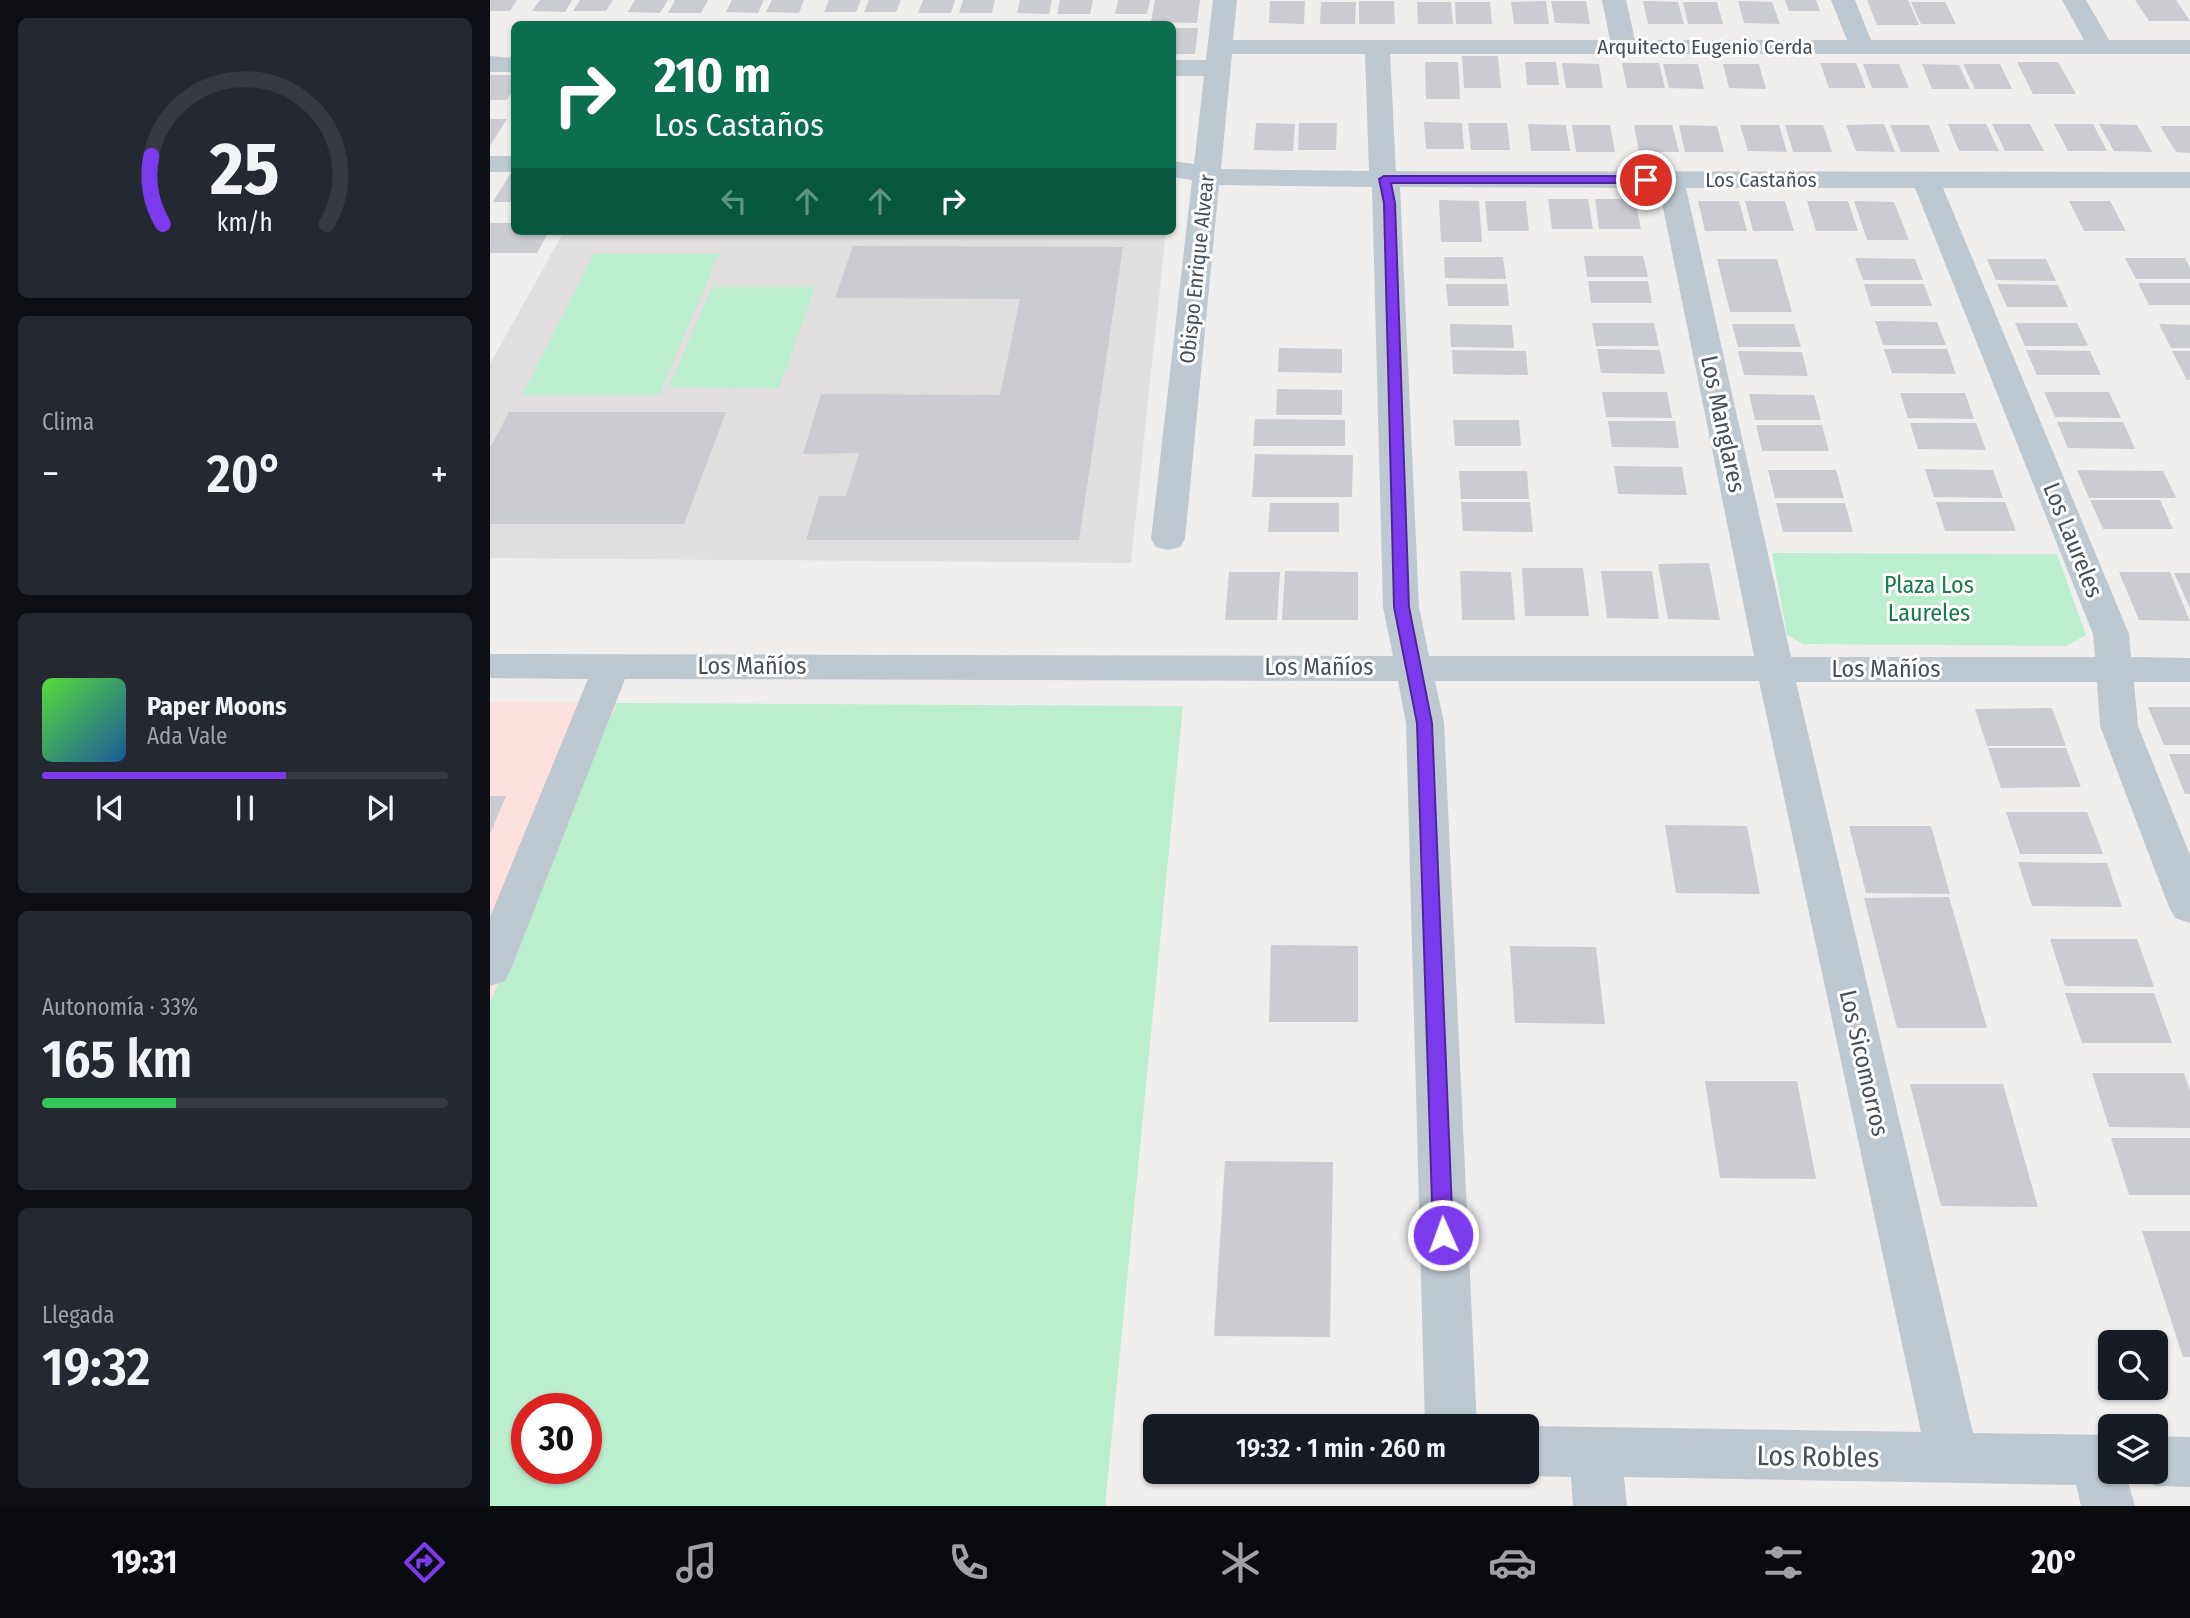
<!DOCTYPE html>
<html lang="es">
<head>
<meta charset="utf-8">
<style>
	:root { --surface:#171b24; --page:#242831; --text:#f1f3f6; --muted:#9ea1a6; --line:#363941; --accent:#7c3aed }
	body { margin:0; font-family:"Fira Sans Condensed",sans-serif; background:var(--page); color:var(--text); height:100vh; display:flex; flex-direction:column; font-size:26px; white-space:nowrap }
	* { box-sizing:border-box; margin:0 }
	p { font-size:23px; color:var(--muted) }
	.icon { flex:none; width:38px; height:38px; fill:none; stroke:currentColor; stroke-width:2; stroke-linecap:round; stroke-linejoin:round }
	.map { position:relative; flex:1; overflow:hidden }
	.sheet { display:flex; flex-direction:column; gap:18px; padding:18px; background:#0d0f14; width:490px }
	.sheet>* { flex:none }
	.guide { position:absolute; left:21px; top:21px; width:665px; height:214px; border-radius:10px; box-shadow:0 2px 5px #0004; background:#0b6e4f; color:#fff; overflow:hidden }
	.buttons { position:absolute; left:1608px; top:1330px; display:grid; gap:14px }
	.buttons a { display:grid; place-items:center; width:70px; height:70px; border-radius:10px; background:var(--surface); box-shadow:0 2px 5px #0004; font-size:35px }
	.speed { position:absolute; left:21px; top:1393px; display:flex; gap:14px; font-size:35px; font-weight:700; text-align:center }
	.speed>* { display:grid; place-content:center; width:91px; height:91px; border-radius:50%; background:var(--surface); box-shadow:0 2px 5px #0004; line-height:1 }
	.speed .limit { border:10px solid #d22; background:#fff; color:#111 }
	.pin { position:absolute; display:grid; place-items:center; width:60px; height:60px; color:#fff; margin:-30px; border:4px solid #fff; border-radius:50%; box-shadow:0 2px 7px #0007 }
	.me { position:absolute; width:77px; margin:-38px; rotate:358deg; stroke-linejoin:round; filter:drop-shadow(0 0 5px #0008) }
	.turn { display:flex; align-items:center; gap:24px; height:147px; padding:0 28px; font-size:32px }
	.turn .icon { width:91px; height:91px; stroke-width:2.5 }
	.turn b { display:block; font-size:49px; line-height:60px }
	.lanes { display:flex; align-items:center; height:66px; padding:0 28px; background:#0003; justify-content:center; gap:35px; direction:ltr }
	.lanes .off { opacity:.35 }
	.big { font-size:52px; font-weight:600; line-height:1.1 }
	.sheet .tile { flex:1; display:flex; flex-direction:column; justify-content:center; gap:10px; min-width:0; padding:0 24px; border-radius:10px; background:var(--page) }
	.sheet .dial { align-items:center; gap:0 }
	.dial svg { height:182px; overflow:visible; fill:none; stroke:var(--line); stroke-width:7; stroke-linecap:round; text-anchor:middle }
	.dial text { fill:var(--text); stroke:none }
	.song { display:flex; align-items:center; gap:21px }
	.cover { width:84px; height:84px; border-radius:10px; background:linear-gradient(135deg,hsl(110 70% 55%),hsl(210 70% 35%)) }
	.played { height:7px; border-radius:4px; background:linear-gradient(90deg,var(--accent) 60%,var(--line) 60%) }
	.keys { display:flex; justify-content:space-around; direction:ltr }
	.heat { display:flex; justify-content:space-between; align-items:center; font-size:38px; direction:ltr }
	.charge { height:10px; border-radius:5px; background:linear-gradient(90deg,#34c759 33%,var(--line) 0) }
	.trip { position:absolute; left:653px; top:1414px; width:396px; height:70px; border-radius:10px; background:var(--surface); box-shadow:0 2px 5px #0004; font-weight:600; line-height:70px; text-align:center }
	.tabs { display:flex; height:112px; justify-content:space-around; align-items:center; background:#090b0e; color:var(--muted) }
	.tabs .icon { width:49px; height:49px }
	.tabs .selected { color:var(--accent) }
	.tabs b { font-size:32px; color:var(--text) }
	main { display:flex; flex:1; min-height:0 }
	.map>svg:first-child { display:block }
	.education { fill:#e1dedf }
	.medical { fill:#fbe0dd }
	.green { fill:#bbeecf; fill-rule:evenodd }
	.building { fill:#caccd2 }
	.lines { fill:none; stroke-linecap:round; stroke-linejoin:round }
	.minor { fill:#bec8d0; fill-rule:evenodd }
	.route { fill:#7c3aed; stroke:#51269a; stroke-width:2 }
	.labels { text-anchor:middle; stroke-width:6; stroke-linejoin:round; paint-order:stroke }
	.far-street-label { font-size:21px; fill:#46505b; stroke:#fff }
	.street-label { font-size:24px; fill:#46505b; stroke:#fff }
	.park-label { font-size:24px; fill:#177c4a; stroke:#fff }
	.near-street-label { font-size:28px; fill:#46505b; stroke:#fff }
</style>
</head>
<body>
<main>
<section class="sheet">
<div class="tile dial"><svg viewBox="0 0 100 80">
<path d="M14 69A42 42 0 1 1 86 69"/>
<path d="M14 69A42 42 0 0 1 9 39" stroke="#7c3aed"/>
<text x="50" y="56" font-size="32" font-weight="700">25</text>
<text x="50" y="72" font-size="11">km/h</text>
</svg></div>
<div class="tile"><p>Clima</p>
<div class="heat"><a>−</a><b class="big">20°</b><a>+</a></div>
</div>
<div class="tile">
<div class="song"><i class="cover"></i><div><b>Paper Moons</b><p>Ada Vale</p></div></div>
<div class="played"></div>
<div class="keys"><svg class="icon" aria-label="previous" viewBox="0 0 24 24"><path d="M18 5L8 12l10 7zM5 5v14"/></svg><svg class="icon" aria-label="pause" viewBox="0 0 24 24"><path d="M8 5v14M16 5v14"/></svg><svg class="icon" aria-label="next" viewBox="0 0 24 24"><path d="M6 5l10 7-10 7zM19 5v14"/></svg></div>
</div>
<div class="tile"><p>Autonomía · 33%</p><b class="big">165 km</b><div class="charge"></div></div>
<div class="tile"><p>Llegada</p><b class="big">19:32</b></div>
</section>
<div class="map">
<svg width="1700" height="1506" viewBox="0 0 1700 1506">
	<rect width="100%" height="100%" fill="#f0eded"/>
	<polygon class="education" points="74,231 676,231 641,563 0,558 0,364"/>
	<polygon class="medical" points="0,702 127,703 0,1003"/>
	<g class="green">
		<polygon points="104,254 229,254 169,395 32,395"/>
		<polygon points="222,287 325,287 289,388 179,387"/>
		<polygon points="1282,553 1567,554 1596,635 1576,646 1313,644 1297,635"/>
		<path d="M 127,703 L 693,706 L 615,1506 L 0,1506 L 0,1003 L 117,716 L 122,716 ZM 37,1409 L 96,1409 L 96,1468 L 37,1468 Z"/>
	</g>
	<g class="building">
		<polygon points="0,0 27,0 20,11 0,11"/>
		<polygon points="50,0 82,0 75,12 42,11"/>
		<polygon points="90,0 123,0 116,11 83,11"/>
		<polygon points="145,0 178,0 170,13 138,12"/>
		<polygon points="185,0 218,0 211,13 178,13"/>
		<polygon points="242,0 274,0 268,13 236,12"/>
		<polygon points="282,0 314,0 309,13 276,12"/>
		<polygon points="339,0 371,0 366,12 334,12"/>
		<polygon points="379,0 411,0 406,12 374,12"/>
		<polygon points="433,0 465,0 461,13 428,13"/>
		<polygon points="473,0 505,0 502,13 469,13"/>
		<polygon points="530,0 562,0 559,14 527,13"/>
		<polygon points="570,0 603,0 600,14 567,14"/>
		<polygon points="628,0 660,0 657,14 625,14"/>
		<polygon points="665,0 710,0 707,23 661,22"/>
		<polygon points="1295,0 1326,0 1330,11 1299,11"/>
		<polygon points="1377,0 1418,0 1429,25 1387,25"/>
		<polygon points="1645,0 1686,0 1700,21 1659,21"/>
		<polygon points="780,1 815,1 814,24 779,23"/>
		<polygon points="869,1 904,1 905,24 869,24"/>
		<polygon points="1056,1 1059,24 1024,24 1021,2"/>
		<polygon points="1061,1 1096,1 1100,24 1065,23"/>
		<polygon points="1153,1 1188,2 1194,24 1158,24"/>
		<polygon points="1248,1 1282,2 1290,24 1254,23"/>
		<polygon points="831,2 866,2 865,24 830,24"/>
		<polygon points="927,2 961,2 963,24 928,24"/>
		<polygon points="965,2 1000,2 1002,24 966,24"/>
		<polygon points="1193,2 1227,2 1233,24 1198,24"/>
		<polygon points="1421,2 1455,2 1466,24 1431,24"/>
		<polygon points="682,28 708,28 705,54 682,54"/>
		<polygon points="972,56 1008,56 1011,88 974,88"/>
		<polygon points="935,62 968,62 970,99 936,99"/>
		<polygon points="1035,62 1066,62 1069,85 1037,85"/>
		<polygon points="1527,62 1568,62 1586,94 1543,94"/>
		<polygon points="1072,63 1109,64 1113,88 1076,88"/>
		<polygon points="1132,63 1169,63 1175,88 1137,88"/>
		<polygon points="1330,63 1366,63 1376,88 1339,88"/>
		<polygon points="1173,64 1208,64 1214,89 1179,88"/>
		<polygon points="1233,64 1269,64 1276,89 1239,88"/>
		<polygon points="1373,64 1409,64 1419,88 1382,88"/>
		<polygon points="1432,64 1469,65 1480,89 1442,89"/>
		<polygon points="1473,64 1510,64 1522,89 1485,89"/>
		<polygon points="0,75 24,75 24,88 17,100 0,100"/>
		<polygon points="0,119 17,119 0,146"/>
		<polygon points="934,122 972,123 974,149 936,149"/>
		<polygon points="766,123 805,124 803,151 764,150"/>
		<polygon points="809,123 847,123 846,150 808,150"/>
		<polygon points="978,123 1017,123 1020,150 981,150"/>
		<polygon points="1038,124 1076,125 1080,151 1041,151"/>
		<polygon points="1394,124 1405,152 1366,151 1356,125"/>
		<polygon points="1458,124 1496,124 1509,151 1469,151"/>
		<polygon points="1502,124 1540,124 1554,151 1515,151"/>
		<polygon points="1564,124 1603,124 1617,151 1578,151"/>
		<polygon points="1609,124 1647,125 1662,152 1624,151"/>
		<polygon points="1082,125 1120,125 1125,152 1086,152"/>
		<polygon points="1144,125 1182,125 1189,152 1149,152"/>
		<polygon points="1189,125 1227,126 1234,152 1195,152"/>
		<polygon points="1250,125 1289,125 1297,152 1258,151"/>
		<polygon points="1295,125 1333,125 1342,152 1303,152"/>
		<polygon points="1400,125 1439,125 1450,152 1411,152"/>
		<polygon points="1670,126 1700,126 1700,153 1686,152"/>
		<polygon points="20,174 24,174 24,202 3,202"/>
		<polygon points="1058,199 1098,199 1103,229 1062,229"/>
		<polygon points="1105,199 1145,199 1151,229 1109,229"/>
		<polygon points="949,200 989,201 992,242 951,242"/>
		<polygon points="995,201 1036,201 1039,231 998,231"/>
		<polygon points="1208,201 1249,201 1257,231 1215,231"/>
		<polygon points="1255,201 1295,201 1304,231 1263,231"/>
		<polygon points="1317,201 1358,201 1368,231 1326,231"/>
		<polygon points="1364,201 1404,202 1419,240 1377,240"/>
		<polygon points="1579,201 1620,201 1636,231 1594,231"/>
		<polygon points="0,223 24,223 24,231 59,231 47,253 0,253"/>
		<polygon points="363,246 633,247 589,540 316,540 329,496 356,496 369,453 313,454 331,394 510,395 530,299 345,298"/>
		<polygon points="1094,256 1153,256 1158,277 1097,277"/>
		<polygon points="954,257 1013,257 1016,279 955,278"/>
		<polygon points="1365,258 1425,259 1433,280 1373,280"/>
		<polygon points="1635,258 1695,258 1700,268 1700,279 1646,279"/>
		<polygon points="1227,259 1287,259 1302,312 1240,312"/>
		<polygon points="1497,259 1556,259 1566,281 1506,280"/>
		<polygon points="1098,281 1158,281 1162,303 1101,303"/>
		<polygon points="1648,283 1700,283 1700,305 1659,305"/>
		<polygon points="956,284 1017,284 1019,306 958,306"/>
		<polygon points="1374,284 1434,284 1442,306 1381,306"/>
		<polygon points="1507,284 1568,285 1578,307 1517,307"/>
		<polygon points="1385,321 1447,322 1456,345 1393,345"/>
		<polygon points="1102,323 1164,323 1169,346 1106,346"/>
		<polygon points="1525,323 1587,323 1598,346 1535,346"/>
		<polygon points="960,324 1022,325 1024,348 961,347"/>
		<polygon points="1242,324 1304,324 1311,347 1248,347"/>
		<polygon points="1669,324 1700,325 1700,348 1681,348"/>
		<polygon points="789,348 852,349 852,373 788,372"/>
		<polygon points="1107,349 1170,350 1175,374 1111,373"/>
		<polygon points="1394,349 1457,349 1466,374 1402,373"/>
		<polygon points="962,350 1036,351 1038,375 963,374"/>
		<polygon points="1536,350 1600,351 1611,375 1547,375"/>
		<polygon points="1248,351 1312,352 1318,376 1254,375"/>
		<polygon points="1682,351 1700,351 1700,380 1697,380"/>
		<polygon points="787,389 852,390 852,415 786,415"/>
		<polygon points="1112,392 1177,392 1182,418 1116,417"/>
		<polygon points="1554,392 1619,392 1631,418 1565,417"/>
		<polygon points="1410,393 1475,393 1484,419 1418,418"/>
		<polygon points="1259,394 1324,395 1331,420 1265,420"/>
		<polygon points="19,412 236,412 194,524 0,524 0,448"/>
		<polygon points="765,419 855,420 855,446 763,446"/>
		<polygon points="963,420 1029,420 1031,446 965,446"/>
		<polygon points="1118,421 1185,421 1189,448 1122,447"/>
		<polygon points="1567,422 1633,422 1645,449 1578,448"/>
		<polygon points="1420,423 1486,423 1496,450 1428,449"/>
		<polygon points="1266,425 1332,425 1339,451 1272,451"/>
		<polygon points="765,454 863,455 862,497 762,497"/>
		<polygon points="1124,466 1192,467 1197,495 1128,494"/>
		<polygon points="1435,469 1503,470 1513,498 1444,497"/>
		<polygon points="1278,470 1346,470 1354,498 1285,498"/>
		<polygon points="1587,470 1673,471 1686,498 1599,498"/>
		<polygon points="969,471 1037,471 1039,499 971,499"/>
		<polygon points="1600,500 1670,500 1683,529 1613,529"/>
		<polygon points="971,502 1040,502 1043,532 973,531"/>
		<polygon points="1446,502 1515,502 1526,531 1455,531"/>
		<polygon points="780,503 849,503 849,532 778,532"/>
		<polygon points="1286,503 1355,503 1363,532 1293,532"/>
		<polygon points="1219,563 1230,620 1178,619 1168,564"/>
		<polygon points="1032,568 1093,568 1099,616 1035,616"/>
		<polygon points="795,571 868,572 868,620 792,620"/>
		<polygon points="970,571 1021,572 1025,620 972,620"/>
		<polygon points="1111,571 1162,571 1169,619 1117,618"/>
		<polygon points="739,572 790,572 787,620 735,620"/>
		<polygon points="1629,572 1680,572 1700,621 1649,620"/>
		<polygon points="1684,573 1700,573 1700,608"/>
		<polygon points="1658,707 1700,707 1700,745 1674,745"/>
		<polygon points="1562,708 1576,746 1497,746 1485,709"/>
		<polygon points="1498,748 1576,748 1591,787 1511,788"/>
		<polygon points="1679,754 1700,754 1700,794 1695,794"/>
		<polygon points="0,796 16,796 0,834"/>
		<polygon points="1516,812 1597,812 1613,854 1530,854"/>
		<polygon points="1175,825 1257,826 1270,894 1186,893"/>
		<polygon points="1359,826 1441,826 1460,894 1376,893"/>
		<polygon points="1528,862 1617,863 1632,907 1542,906"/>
		<polygon points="1459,897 1497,1028 1407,1028 1374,898"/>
		<polygon points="1560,939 1647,939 1664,987 1575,986"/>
		<polygon points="781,945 868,946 868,1022 779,1022"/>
		<polygon points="1020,946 1106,947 1115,1024 1025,1023"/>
		<polygon points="1575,993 1664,993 1682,1043 1592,1043"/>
		<polygon points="1602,1073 1694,1073 1700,1091 1700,1128 1619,1127"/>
		<polygon points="1215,1081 1307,1081 1326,1179 1230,1178"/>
		<polygon points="1420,1084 1513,1084 1548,1207 1451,1206"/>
		<polygon points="1621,1138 1700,1138 1700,1195 1639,1195"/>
		<polygon points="735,1161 843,1162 840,1337 724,1336"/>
		<polygon points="1652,1231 1700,1231 1700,1357 1693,1357"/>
	</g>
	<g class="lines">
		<g class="minor">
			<path d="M 723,0 L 747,0 L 743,40 L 1120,40 L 1112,0 L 1136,0 L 1145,40 L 1357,40 L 1341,0 L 1365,0 L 1381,40 L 1594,40 L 1572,0 L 1596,0 L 1619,40 L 1700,40 L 1700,54 L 900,54 L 906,171 L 1700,172 L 1700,188 L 1453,188 L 1639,634 L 1641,657 L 1700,658 L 1700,682 L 1644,682 L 1648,726 L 1700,855 L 1700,923 L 1685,918 L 1679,907 L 1610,726 L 1607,682 L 1306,682 L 1483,1433 L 1620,1435 L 1620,1472 L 1641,1472 L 1637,1479 L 1645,1506 L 1591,1506 L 1586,1485 L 1134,1477 L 1137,1506 L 1083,1506 L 1081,1477 L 1036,1476 L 1025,1472 L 1036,1472 L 1036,1426 L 1431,1432 L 1269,681 L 945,681 L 954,723 L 987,1426 L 935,1426 L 916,723 L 908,681 L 135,679 L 21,969 L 15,981 L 0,986 L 0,917 L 98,679 L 0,678 L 0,654 L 903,656 L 893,607 L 882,187 L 729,185 L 695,539 L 690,547 L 678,550 L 666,547 L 661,539 L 702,180 L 682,177 L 682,161 L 704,164 L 714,76 L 682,76 L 682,60 L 716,60 ZM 742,54 L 875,54 L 879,171 L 731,169 ZM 910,187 L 1169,188 L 1264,656 L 939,656 L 929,607 ZM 1196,188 L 1425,188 L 1603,634 L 1605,657 L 1301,657 Z"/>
			<polygon points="0,56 24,58 24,72 0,72"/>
			<rect x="0" y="156" width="24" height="16"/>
			<polygon points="1666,1436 1700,1437 1700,1487 1666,1486 1648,1479 1644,1472 1666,1472"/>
		</g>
	</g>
	<polygon class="route" points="894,176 1156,176 1161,180 1156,183 901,183 905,203 919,607 942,723 963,1235 960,1241 953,1244 946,1241 943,1235 927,723 904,607 894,203 889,179"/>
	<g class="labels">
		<g class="far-street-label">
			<text x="1215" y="54">Arquitecto Eugenio Cerda</text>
			<text x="1271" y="187">Los Castaños</text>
			<text transform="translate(707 269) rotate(-84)" y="7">Obispo Enrique Alvear</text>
		</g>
		<g class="street-label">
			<text transform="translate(1233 424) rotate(78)" y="8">Los Manglares</text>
			<text transform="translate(1583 540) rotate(68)" y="8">Los Laureles</text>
			<text x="262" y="674">Los Mañíos</text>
			<text x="829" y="675">Los Mañíos</text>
			<text x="1396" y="677">Los Mañíos</text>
			<text transform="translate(1374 1063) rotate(77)" y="8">Los Sicomorros</text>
		</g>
		<g class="park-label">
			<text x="1439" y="593">Plaza Los<tspan x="1439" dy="28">Laureles</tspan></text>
		</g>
		<g class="near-street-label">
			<text transform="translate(1328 1456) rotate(1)" y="10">Los Robles</text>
		</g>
	</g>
</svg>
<div class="buttons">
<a><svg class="icon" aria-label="search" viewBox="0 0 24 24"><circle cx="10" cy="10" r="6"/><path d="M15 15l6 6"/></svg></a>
<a><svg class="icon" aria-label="layers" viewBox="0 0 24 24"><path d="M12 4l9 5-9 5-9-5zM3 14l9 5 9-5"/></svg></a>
</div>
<div class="speed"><div class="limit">30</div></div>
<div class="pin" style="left:1156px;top:180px;background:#d93025"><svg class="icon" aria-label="arrive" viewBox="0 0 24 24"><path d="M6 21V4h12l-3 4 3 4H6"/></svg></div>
<svg class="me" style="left:953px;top:1235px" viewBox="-20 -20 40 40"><circle r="17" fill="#7c3aed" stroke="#fff" stroke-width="3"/><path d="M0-11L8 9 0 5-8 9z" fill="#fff"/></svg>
<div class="trip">19:32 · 1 min · 260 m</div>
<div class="guide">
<div class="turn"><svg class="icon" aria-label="right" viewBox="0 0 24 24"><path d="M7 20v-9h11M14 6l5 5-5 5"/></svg><div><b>210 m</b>Los Castaños</div></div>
<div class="lanes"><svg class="icon off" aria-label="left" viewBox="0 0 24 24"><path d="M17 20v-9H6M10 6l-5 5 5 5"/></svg><svg class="icon off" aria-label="ahead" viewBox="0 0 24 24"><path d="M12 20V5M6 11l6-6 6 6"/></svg><svg class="icon off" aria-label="ahead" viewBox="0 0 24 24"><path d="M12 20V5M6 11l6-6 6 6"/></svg><svg class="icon" aria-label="right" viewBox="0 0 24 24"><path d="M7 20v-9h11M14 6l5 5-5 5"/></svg></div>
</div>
</div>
</main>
<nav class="tabs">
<b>19:31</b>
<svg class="icon selected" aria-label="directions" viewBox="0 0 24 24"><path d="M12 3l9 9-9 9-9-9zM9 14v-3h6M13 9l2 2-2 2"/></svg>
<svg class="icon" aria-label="music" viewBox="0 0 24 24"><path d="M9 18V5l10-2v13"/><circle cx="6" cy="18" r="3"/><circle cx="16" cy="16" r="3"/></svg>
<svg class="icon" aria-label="phone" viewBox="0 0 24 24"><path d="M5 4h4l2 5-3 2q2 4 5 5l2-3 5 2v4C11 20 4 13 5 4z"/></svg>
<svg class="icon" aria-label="climate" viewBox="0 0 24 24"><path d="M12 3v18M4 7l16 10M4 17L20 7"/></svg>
<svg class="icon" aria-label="car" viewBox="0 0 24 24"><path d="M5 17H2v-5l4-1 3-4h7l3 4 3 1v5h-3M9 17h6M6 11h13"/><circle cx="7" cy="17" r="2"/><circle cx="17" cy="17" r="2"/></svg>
<svg class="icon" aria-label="filters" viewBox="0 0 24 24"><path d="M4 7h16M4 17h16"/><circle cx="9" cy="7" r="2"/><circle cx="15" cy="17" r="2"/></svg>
<b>20°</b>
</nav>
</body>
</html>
